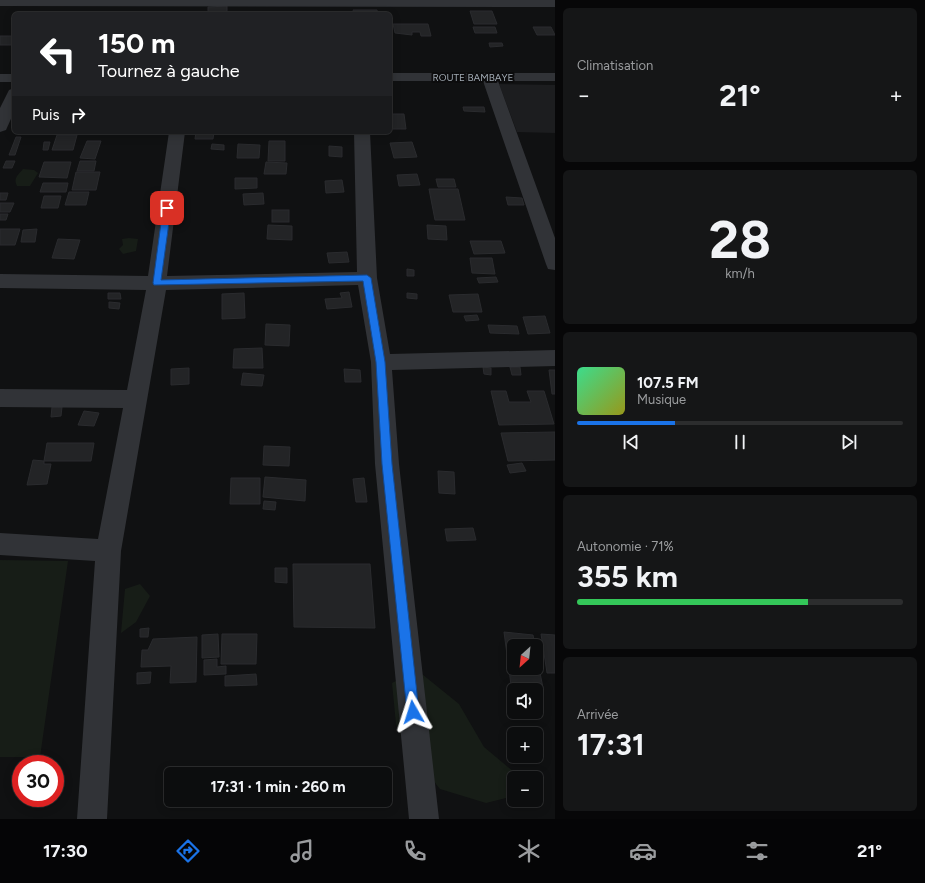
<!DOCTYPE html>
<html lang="fr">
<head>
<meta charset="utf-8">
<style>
	:root { --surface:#0c0d0e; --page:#151617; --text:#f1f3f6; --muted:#9a9c9e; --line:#2c2d2e; --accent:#1a73e8 }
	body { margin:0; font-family:Figtree,sans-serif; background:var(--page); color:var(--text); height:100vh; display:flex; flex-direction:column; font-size:15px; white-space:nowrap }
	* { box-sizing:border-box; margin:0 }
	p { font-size:13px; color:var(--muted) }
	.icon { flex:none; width:22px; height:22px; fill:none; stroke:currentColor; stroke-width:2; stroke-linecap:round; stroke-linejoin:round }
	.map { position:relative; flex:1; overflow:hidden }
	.details { display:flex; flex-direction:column; gap:8px; padding:8px; background:#070708; width:370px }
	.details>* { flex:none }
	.banner { position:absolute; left:12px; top:12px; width:380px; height:122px; border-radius:6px; box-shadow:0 2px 10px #0003,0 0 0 1px var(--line); background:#202124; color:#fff; overflow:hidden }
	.needle { width:26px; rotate:207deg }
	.controls { position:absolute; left:507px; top:639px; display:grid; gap:8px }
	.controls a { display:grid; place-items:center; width:36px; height:36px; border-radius:6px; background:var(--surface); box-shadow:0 2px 10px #0003,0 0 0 1px var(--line); font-size:20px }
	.speed { position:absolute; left:12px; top:755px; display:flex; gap:8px; font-size:20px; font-weight:700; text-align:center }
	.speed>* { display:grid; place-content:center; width:52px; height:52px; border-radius:50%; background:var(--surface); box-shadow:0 2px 10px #0003,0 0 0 1px var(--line); line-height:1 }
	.speed .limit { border:6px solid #d22; background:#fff; color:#111 }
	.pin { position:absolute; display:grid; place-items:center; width:34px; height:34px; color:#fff; margin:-17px; border-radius:8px; box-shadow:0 2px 6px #0006 }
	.me { position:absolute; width:44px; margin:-22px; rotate:354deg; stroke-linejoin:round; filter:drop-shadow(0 0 3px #0008) }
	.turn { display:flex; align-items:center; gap:14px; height:84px; padding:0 20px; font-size:18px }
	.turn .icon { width:52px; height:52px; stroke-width:2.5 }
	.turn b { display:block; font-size:28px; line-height:34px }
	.then { display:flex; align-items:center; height:38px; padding:0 20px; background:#0003; gap:8px; font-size:15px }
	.big { font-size:30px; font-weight:700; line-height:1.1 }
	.details .card { flex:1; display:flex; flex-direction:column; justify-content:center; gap:6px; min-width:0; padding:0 14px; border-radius:6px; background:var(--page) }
	.details .dial { align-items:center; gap:0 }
	.dial b { font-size:52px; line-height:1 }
	.song { display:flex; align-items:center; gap:12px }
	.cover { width:48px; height:48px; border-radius:6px; background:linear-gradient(135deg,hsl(150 70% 55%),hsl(60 70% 35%)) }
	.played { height:4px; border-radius:2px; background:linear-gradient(90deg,var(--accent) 30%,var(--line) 30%) }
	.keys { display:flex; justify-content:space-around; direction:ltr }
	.heat { display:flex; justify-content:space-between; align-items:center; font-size:22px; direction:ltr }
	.charge { height:6px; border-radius:3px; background:linear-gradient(90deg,#34c759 71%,var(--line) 0) }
	.trip { position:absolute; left:164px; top:767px; width:228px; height:40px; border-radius:6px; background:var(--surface); box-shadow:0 2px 10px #0003,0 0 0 1px var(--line); font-weight:700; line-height:40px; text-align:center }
	.tabs { display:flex; height:64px; justify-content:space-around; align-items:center; background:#050506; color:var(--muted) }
	.tabs .icon { width:28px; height:28px }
	.tabs .current { color:var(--accent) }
	.tabs b { font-size:18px; color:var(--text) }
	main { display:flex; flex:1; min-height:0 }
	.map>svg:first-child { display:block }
	.built { fill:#1c1d1f }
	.green { fill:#171d17 }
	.building { fill:#232426; stroke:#2a2b2e }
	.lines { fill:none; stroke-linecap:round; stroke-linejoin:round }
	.minor { fill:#313337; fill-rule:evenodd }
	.route { fill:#1a73e8; stroke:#114b97 }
	.labels { text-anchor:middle; stroke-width:4; stroke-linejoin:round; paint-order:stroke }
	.far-street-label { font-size:10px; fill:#a1aab3; stroke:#0c0c0d }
</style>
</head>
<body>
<main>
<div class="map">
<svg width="555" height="819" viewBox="0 0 555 819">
	<rect width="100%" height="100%" fill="#101112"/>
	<polygon class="built" points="499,84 555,85 555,133 517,132"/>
	<g class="green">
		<path d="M 23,169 L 34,170 L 38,173 L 30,186 L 17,186 C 13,178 18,175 23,169 Z"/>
		<polygon points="129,238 138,239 136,251 123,254 119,249 123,245 122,239"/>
		<polygon points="0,560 68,561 40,757 0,757"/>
		<polygon points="140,584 150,596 136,622 121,633 125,589"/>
		<polygon points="417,670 459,704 484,747 521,778 514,778 514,796 486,803 440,789 408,749 396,724 392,683"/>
	</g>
	<g class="building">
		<polygon points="227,6 227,14 208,14 208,7"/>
		<polygon points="353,10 377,10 378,14 354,14"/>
		<polygon points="470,11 492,11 497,24 474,24"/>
		<polygon points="393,24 428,24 431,36 421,36 420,32 412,32 412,35 395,33"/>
		<polygon points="473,27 495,27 497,33 475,33"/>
		<polygon points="533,27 551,27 555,35 537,35"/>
		<rect x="0" y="36" width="14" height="9"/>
		<polygon points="489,43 502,43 503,46 490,47"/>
		<polygon points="463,107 484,107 485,112 464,111"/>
		<polygon points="390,114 404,114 406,129 390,129"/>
		<polygon points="196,132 214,132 213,139 195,139"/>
		<polygon points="57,135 77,135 73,150 52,150"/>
		<polygon points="16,137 21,137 15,155 9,155"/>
		<polygon points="87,141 101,141 95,159 80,158"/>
		<polygon points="269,141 285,141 285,161 268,161"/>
		<polygon points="44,142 50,142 48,150 43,150"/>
		<polygon points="412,142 417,157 394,158 390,143"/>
		<polygon points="212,144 224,145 224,150 211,149"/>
		<polygon points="238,144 260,145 259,158 237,158"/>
		<polygon points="329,146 342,147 342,157 329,156"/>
		<polygon points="6,161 15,161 12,168 3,168"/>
		<polygon points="80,161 96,161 94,171 77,171"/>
		<polygon points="44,162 71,162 67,178 39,177"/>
		<polygon points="266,162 287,163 286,174 264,174"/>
		<polygon points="76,172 100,172 96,190 72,190"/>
		<polygon points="417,174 420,185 399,186 397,175"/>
		<polygon points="235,178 257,178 257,188 235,189"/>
		<polygon points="436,179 454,179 456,187 438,187"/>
		<polygon points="342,180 344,192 326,193 325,181"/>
		<polygon points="43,183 68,183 66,192 40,192"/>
		<polygon points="429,189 458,189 465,220 435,220"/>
		<polygon points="69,192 89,192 86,205 65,205"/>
		<polygon points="0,193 8,193 6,200 0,200"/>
		<polygon points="263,193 264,204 244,205 243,194"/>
		<polygon points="44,196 61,196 58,208 41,208"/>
		<polygon points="506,197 522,198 524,205 508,205"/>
		<polygon points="0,203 14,203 10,212 0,212"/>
		<rect x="272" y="210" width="17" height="12"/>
		<polygon points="0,214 8,214 6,220 0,220"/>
		<polygon points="268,225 292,226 292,240 267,239"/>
		<polygon points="427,225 446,226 447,240 428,239"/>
		<polygon points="0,229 20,229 15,245 0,245"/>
		<polygon points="37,229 35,242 21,242 23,230"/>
		<polygon points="58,239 80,240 74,259 52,258"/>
		<polygon points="470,241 501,241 505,253 474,254"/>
		<polygon points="347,252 349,262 329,263 327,253"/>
		<polygon points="470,258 492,258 495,274 472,273"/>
		<polygon points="407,269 414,270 414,276 407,276"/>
		<polygon points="496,277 498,282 479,283 477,278"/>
		<polygon points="349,292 352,307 327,309 325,299 342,298 340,293"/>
		<polygon points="108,293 120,293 121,299 108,299"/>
		<polygon points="244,293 245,318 222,319 222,294"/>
		<polygon points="407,293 417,294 417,299 407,298"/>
		<polygon points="478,294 482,312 453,312 449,295"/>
		<polygon points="109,302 120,303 119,309 109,308"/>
		<polygon points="477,315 479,320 466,321 464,316"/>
		<polygon points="545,316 550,333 528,334 523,317"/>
		<polygon points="266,324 290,325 289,346 265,345"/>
		<polygon points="488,325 517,326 519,334 490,333"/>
		<polygon points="262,348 263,368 233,368 234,349"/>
		<polygon points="483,367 491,368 491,375 484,374"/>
		<polygon points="510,367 520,367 521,375 512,375"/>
		<polygon points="189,368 189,384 171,385 171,369"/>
		<polygon points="344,369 360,370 361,382 345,382"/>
		<polygon points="549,370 555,370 555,394 552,394"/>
		<polygon points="243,373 264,375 262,386 241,385"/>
		<polygon points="491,391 506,391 509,402 531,402 527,391 544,391 554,424 499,425"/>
		<polygon points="52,407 62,407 61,416 51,417"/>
		<polygon points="84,411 99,413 94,426 78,425"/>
		<polygon points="555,432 555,460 508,461 501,433"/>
		<polygon points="47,443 94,443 91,461 44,461"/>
		<polygon points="264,446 290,447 289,466 263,465"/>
		<polygon points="33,460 44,461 44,464 51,464 47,484 27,485"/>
		<polygon points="522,463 526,471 510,473 507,465"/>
		<polygon points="438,471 454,472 455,494 439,493"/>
		<polygon points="265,477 306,480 305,501 263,497"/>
		<polygon points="231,478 260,478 260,504 230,504"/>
		<polygon points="364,478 367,502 356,502 353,479"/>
		<polygon points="264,501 276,502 275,510 263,509"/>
		<polygon points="473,528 476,540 447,541 445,529"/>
		<polygon points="293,564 370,564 375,628 294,627"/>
		<polygon points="275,568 287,568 287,583 275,582"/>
		<polygon points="149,628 148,637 140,637 140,629"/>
		<polygon points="504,632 533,635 535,646 514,646 514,668 536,668 536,652 543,688 511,685"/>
		<polygon points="218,634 219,657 202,658 202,635"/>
		<polygon points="222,634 257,634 256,664 221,664"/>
		<polygon points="541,634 555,635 555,673 547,673"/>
		<polygon points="197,637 196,682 170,683 171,666 141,667 142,650 148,650 153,639"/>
		<polygon points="217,659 217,667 226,666 226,674 204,675 204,660"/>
		<polygon points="151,672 150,683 137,684 137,673"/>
		<polygon points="256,674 257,685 225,686 225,676"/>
	</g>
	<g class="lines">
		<g class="minor">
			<polygon points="0,0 555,0 555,7 0,6"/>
			<polygon points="390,73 555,73 555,81 498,81 555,238 555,270 548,269 546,264 483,81 390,81"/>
			<rect x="0" y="74" width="14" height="8"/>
			<polygon points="14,88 14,112 6,130 0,132 0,108 9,90"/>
			<polygon points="169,132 185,132 167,276 357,272 354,132 370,132 377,278 390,354 555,350 555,366 392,370 399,464 439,819 409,819 375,464 371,362 358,285 166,290 121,551 107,819 77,819 95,561 0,555 0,533 98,539 123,408 0,407 0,389 127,390 146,290 0,288 0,274 148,276"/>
		</g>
	</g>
	<polygon class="route" points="167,205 171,208 161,280 367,275 371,278 385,362 392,464 419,712 417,716 413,718 409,716 407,712 382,464 376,362 363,281 154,285 153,283 163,208"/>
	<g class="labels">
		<g class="far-street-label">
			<text x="473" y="81">ROUTE BAMBAYE</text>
		</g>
	</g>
</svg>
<div class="controls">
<a><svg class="needle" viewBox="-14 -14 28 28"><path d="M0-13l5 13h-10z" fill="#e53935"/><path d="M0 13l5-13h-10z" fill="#9a9c9e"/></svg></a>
<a><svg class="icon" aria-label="sound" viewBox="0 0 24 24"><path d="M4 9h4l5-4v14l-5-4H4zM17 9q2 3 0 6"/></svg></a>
<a>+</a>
<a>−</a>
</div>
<div class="speed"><div class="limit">30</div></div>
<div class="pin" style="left:167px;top:208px;background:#d93025"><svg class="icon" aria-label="arrive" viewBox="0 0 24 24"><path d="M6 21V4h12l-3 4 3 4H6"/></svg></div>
<svg class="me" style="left:413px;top:712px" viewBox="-20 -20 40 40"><path d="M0-17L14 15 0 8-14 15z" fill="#1a73e8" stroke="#fff" stroke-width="4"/></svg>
<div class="trip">17:31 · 1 min · 260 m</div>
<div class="banner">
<div class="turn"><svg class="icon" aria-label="left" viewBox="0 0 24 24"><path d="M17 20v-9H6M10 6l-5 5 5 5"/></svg><div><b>150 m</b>Tournez à gauche</div></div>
<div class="then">Puis<svg class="icon" aria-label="right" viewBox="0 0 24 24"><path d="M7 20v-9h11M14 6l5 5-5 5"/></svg></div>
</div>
</div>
<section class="details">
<div class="card"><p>Climatisation</p>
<div class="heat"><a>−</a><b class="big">21°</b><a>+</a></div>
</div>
<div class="card dial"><b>28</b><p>km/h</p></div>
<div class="card">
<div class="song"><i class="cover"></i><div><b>107.5 FM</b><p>Musique</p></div></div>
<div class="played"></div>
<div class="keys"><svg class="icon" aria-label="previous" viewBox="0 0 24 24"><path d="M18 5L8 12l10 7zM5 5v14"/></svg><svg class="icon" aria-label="pause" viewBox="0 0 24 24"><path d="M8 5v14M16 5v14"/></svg><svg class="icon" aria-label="next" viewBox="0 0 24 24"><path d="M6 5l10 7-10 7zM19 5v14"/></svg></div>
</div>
<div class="card"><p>Autonomie · 71%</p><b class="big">355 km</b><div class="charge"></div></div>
<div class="card"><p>Arrivée</p><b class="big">17:31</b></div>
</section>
</main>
<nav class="tabs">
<b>17:30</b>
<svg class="icon current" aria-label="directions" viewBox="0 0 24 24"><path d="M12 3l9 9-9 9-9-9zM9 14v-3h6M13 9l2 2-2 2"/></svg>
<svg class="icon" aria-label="music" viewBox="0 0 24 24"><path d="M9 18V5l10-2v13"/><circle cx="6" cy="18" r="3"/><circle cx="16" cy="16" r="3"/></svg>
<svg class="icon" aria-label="phone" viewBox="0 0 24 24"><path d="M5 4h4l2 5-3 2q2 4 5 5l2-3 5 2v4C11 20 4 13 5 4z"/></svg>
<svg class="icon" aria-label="climate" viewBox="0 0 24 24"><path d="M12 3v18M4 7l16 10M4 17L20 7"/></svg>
<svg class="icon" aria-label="car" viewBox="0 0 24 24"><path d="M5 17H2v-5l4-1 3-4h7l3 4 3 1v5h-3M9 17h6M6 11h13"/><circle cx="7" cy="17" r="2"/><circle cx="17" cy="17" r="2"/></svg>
<svg class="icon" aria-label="filters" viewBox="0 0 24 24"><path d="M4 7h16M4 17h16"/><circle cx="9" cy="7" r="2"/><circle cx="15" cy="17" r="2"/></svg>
<b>21°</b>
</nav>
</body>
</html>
